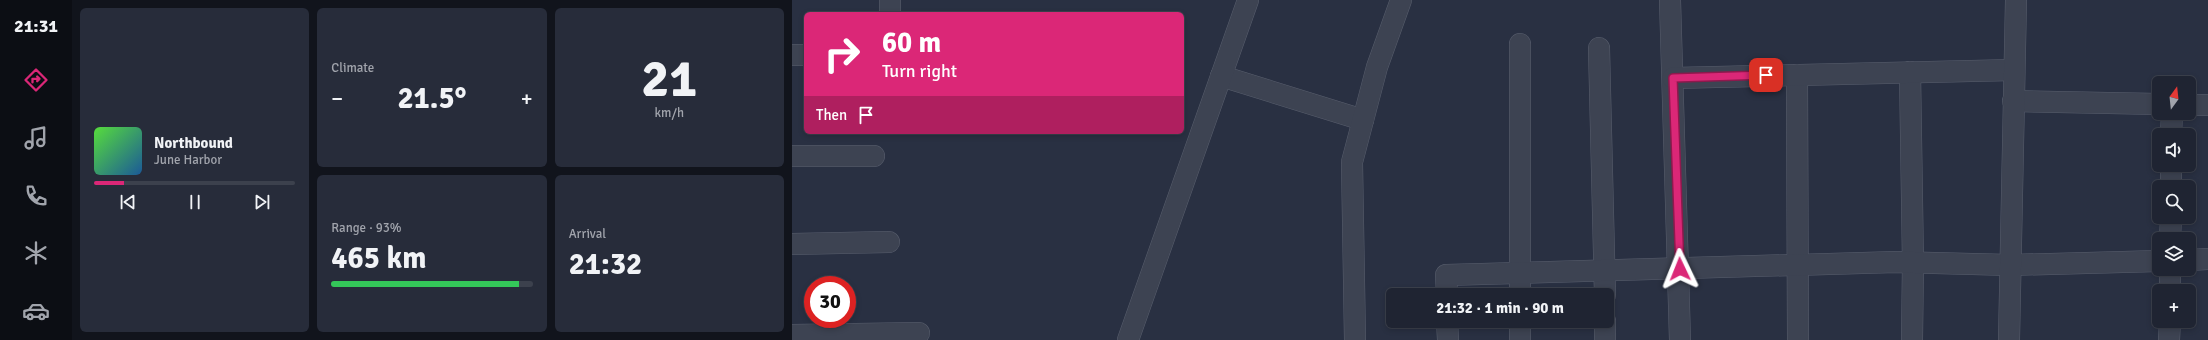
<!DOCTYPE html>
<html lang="en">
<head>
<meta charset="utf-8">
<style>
	:root { --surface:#1f2432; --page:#272c3a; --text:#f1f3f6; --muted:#a1a4ac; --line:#3c414d; --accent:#db2777 }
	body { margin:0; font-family:Signika,sans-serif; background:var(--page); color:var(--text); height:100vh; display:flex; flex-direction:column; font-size:15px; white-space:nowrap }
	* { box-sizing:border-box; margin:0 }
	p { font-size:13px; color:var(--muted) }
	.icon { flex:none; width:22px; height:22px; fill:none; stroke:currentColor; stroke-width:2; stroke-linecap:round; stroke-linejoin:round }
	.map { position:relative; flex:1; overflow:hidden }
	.panel { display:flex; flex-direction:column; gap:8px; padding:8px; background:#11141c; width:720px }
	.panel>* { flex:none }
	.guide { position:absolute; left:12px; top:12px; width:380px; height:122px; border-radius:6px; box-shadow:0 2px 6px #0003,0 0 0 1px var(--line); background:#db2777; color:#fff; overflow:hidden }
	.needle { width:26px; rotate:15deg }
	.fabs { position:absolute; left:1360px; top:76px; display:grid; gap:8px }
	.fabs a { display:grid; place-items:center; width:44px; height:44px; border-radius:6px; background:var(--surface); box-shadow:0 2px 6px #0003,0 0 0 1px var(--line); font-size:20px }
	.speed { position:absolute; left:12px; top:276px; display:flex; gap:8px; font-size:20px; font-weight:700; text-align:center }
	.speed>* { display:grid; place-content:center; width:52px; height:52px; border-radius:50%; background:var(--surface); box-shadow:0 2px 6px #0003,0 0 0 1px var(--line); line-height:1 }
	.speed .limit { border:6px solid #d22; background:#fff; color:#111 }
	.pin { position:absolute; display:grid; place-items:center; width:34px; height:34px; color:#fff; margin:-17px; border-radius:8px; box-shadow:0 2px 6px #0006 }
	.me { position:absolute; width:44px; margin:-22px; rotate:358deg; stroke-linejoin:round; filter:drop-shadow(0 0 3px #0008) }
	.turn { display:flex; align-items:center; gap:14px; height:84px; padding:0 12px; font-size:18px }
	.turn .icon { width:52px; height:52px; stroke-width:2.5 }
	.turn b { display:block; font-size:28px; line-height:34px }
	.then { display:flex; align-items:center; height:38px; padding:0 12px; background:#0003; gap:8px; font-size:15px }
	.big { font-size:30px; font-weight:700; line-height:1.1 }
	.panel .tile { flex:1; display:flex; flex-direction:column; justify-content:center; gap:6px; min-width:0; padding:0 14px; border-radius:6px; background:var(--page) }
	.panel .dial { align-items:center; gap:0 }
	.dial b { font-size:52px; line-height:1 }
	.song { display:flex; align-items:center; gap:12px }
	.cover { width:48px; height:48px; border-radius:6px; background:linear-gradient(135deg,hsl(110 70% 55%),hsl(210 70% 35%)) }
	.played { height:4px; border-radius:2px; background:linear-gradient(90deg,var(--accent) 15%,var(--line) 15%) }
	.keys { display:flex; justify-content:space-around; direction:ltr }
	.heat { display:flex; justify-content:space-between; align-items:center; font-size:22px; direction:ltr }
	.charge { height:6px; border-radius:3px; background:linear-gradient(90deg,#34c759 93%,var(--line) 0) }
	.panel .tiles { flex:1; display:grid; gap:8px; grid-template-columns:repeat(3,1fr) }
	.tile:first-child { grid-row:span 2 }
	.trip { position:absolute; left:594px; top:288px; width:228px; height:40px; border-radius:6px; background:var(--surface); box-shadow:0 2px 6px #0003,0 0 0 1px var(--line); font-weight:700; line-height:40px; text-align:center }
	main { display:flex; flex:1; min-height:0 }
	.menu { display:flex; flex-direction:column; width:72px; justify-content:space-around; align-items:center; background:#0c0e14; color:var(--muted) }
	.menu .icon { width:28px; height:28px }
	.menu .current { color:var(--accent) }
	.menu b { font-size:18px; color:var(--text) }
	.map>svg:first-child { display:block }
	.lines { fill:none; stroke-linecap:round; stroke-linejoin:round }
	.minor-casing { stroke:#585e6d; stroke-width:22 }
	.minor { stroke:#3d4352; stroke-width:21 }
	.route-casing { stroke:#8e194d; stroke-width:10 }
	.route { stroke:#db2777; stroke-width:7 }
</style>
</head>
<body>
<main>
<nav class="menu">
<b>21:31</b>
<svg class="icon current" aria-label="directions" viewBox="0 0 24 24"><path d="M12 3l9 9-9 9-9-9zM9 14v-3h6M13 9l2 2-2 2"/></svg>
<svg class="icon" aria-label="music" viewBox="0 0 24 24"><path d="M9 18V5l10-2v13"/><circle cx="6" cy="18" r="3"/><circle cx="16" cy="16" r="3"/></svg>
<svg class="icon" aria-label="phone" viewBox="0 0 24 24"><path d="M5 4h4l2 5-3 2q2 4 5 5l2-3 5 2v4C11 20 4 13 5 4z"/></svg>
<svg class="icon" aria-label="climate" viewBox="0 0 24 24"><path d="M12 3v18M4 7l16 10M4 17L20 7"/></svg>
<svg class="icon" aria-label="car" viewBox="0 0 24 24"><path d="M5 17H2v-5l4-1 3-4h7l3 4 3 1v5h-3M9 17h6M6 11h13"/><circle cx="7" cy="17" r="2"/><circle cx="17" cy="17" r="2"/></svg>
</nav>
<section class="panel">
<div class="tiles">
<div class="tile">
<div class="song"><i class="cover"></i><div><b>Northbound</b><p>June Harbor</p></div></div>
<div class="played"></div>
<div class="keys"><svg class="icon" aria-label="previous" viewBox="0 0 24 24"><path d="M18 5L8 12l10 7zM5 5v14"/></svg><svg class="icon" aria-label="pause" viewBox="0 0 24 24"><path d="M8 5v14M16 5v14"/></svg><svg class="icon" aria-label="next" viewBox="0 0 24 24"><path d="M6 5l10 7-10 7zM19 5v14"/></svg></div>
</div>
<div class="tile"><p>Climate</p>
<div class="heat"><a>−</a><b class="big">21.5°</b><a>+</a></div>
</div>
<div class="tile dial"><b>21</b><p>km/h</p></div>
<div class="tile"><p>Range · 93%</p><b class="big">465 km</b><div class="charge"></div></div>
<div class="tile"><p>Arrival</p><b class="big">21:32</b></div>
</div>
</section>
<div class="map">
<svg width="1416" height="340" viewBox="0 0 1416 340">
	<rect width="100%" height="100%" fill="#293042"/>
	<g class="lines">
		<defs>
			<g id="minor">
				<polyline points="98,0 98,14"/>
				<polyline points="878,0 888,340"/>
				<polyline points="728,44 728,295"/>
				<polyline points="807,48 813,295"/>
				<polyline points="0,55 14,55"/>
				<polyline points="1118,72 1121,263 1120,340"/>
				<polyline points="1005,75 1006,340"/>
				<polyline points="429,76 571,120"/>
				<polyline points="881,78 1222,70"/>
				<polyline points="1221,101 1367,104"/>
				<polyline points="1397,105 1416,105"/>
				<polyline points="1379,135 1380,113"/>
				<polyline points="0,156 82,156"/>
				<polyline points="1379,187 1379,165"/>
				<polyline points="1378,239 1379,217"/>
				<polyline points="0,244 97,242"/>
				<polyline points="1397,260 1416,259"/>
				<polyline points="1378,291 1378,269"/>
				<polyline points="655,295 654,275 1104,262 1218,265 1367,261"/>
				<polyline points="655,321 656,340"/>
				<polyline points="0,335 127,333"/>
				<polyline points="336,340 456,0"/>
				<polyline points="563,340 560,162 585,67 609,0"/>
				<polyline points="728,340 728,321"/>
				<polyline points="813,340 813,321"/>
				<polyline points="1217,340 1224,0"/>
				<polyline points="1377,340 1378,321"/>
			</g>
		</defs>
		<use href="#minor" class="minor-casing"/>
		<use href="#minor" class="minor"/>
	</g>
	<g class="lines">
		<defs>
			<polyline id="route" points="888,269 881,78 974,75"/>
		</defs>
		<use href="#route" class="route-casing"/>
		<use href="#route" class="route"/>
	</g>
</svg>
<div class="fabs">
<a><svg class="needle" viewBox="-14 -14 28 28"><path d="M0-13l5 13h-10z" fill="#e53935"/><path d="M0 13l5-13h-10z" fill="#a1a4ac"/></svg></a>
<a><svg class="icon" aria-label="sound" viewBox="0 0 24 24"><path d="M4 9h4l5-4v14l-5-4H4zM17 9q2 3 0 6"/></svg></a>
<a><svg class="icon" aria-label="search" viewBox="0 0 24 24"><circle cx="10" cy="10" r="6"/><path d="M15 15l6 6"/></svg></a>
<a><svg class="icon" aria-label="layers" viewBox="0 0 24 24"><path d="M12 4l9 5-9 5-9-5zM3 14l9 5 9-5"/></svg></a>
<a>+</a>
</div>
<div class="speed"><div class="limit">30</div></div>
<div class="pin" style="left:974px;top:75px;background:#d93025"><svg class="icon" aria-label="arrive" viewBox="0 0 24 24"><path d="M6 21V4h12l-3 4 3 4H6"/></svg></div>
<svg class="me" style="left:888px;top:269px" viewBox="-20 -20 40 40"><path d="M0-17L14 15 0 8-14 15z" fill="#db2777" stroke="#fff" stroke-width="4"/></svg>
<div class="trip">21:32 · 1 min · 90 m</div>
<div class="guide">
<div class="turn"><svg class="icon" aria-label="right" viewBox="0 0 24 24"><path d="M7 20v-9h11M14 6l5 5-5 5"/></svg><div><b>60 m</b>Turn right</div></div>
<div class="then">Then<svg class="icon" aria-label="arrive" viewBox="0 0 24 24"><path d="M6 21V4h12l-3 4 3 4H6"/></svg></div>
</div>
</div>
</main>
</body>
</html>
